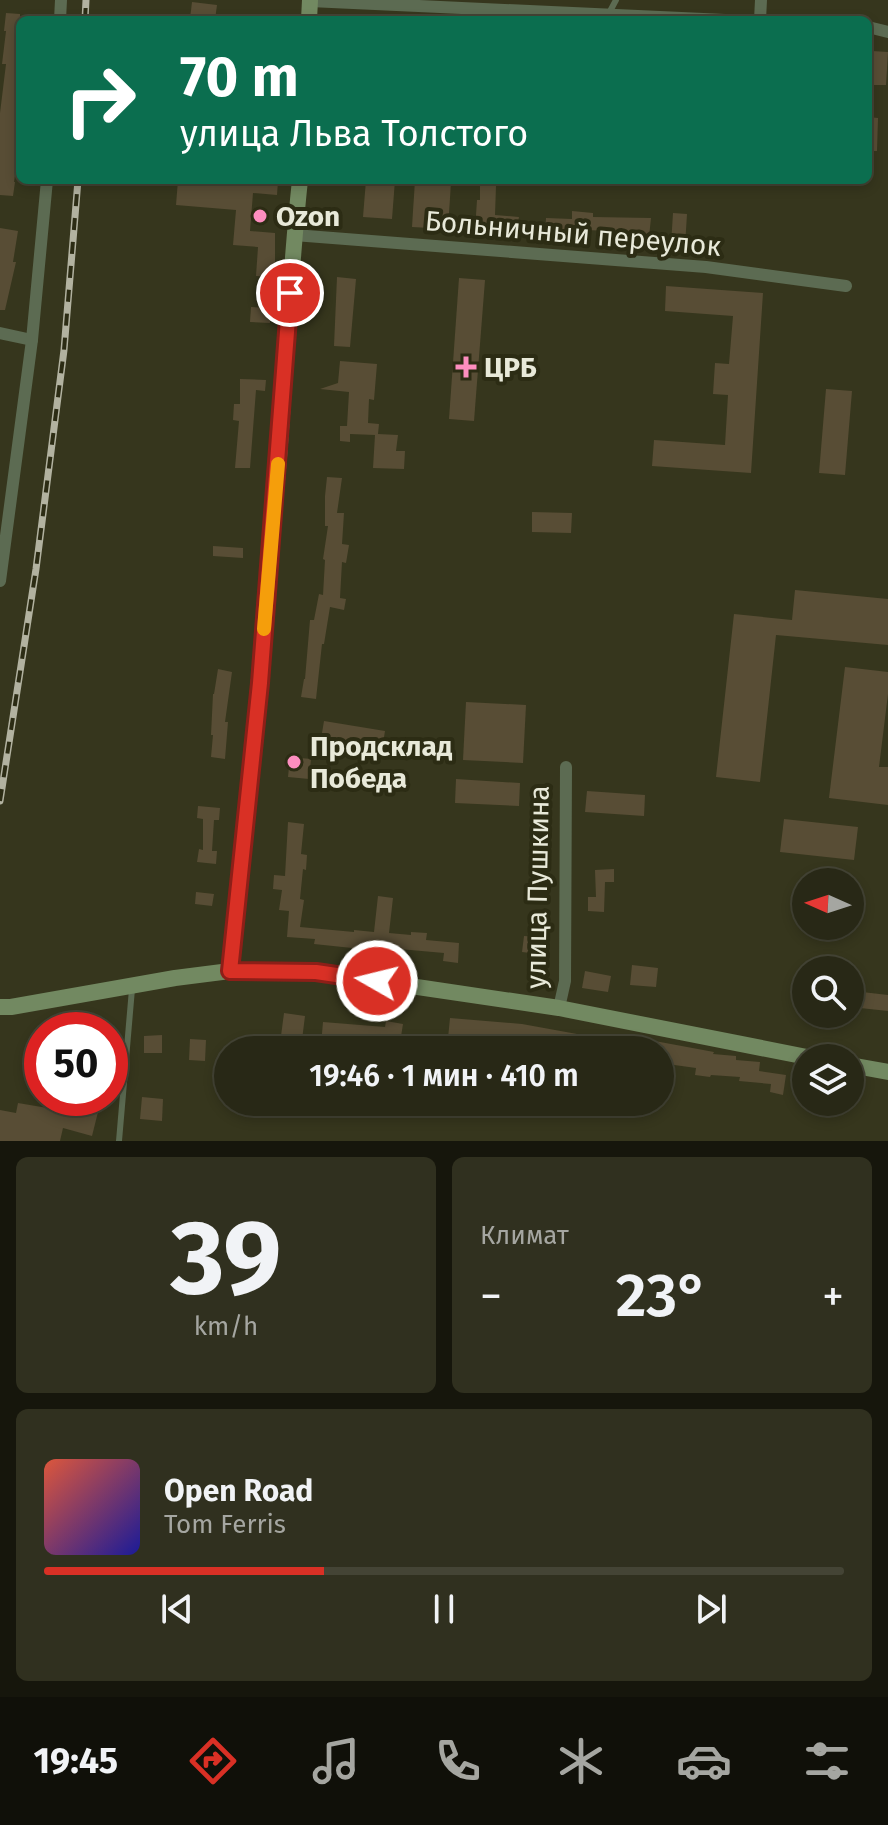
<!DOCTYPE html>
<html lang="ru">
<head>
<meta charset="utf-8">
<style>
	:root { --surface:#282816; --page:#30301f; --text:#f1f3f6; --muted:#a5a6a1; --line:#444435; --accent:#d93025 }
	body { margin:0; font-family:"Fira Sans",sans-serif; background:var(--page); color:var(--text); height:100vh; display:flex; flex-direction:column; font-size:30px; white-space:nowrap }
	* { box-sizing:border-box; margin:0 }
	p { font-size:26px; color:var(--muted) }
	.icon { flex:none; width:44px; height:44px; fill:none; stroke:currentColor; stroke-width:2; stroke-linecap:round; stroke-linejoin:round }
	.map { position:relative; height:1141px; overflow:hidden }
	.drawer { display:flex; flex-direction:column; gap:16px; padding:16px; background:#16160c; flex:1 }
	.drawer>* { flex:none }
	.top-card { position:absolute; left:16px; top:16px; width:856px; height:168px; border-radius:12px; box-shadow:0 4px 12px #0003,0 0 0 2px var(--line); background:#0b6e4f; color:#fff; overflow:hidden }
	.needle { width:52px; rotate:273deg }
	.tools { position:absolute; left:792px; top:868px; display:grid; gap:16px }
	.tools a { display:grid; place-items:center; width:72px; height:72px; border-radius:50%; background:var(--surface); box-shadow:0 4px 12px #0003,0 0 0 2px var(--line); font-size:40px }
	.speed { position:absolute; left:24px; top:1012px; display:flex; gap:16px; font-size:40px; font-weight:700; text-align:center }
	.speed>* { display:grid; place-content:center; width:104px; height:104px; border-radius:50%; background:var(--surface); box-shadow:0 4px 12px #0003,0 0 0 2px var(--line); line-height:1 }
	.speed .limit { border:12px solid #d22; background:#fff; color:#111 }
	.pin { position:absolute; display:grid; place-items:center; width:68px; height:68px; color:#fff; margin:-34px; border:4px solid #fff; border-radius:50%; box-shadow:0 2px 8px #0007 }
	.me { position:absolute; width:88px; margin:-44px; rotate:278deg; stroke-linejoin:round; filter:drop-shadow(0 0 6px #0008) }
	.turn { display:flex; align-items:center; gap:28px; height:168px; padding:0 32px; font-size:36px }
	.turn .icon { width:104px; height:104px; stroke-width:2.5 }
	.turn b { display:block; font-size:56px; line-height:68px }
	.big { font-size:60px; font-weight:600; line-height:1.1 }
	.drawer .card { flex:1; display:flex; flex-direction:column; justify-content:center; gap:12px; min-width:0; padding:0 28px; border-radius:12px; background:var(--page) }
	.drawer .dial { align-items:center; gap:0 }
	.dial b { font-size:104px; line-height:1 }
	.song { display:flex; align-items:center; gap:24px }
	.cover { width:96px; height:96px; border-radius:12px; background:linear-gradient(135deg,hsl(10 70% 55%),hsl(240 70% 35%)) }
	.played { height:8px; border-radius:4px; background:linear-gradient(90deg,var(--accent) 35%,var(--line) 35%) }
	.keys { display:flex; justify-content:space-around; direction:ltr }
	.heat { display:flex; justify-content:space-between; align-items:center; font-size:44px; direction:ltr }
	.drawer .tiles { flex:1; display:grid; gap:16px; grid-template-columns:1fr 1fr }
	.card:last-child { grid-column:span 2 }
	.trip { position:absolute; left:214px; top:1036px; width:460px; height:80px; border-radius:40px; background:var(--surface); box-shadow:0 4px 12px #0003,0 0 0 2px var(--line); font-weight:600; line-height:80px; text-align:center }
	.tab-bar { display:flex; height:128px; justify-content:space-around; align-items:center; background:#101009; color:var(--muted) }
	.tab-bar .icon { width:56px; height:56px }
	.tab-bar .on { color:var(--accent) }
	.tab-bar b { font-size:36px; color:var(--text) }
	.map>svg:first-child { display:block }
	.building { fill:#584d35 }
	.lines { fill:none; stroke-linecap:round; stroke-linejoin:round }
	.lane { stroke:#5c6b52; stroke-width:6 }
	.street { stroke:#5c6b52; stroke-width:12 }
	.secondary { stroke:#728961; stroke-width:16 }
	.rail-casing { stroke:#b2b2a0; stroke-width:7 }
	.rail { stroke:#2c2c14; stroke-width:4; stroke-dasharray:12; stroke-linecap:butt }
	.route-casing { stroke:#8d1f18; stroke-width:20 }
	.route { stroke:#d93025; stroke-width:14 }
	.slow { stroke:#f59e0b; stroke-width:14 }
	.poi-dot { fill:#fd8ebf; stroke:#2c2c14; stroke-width:3 }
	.labels { text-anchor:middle; stroke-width:8; stroke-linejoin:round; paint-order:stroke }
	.poi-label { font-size:28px; font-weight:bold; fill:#e8e9d9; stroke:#2c2c14; text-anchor:start }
	.street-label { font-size:28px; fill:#e8e9d9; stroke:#2c2c14 }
</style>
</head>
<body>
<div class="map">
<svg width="888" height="1141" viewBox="0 0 888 1141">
	<rect width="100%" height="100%" fill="#36361d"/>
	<g class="building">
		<polygon points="192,2 217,5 215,20 190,19"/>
		<polygon points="6,13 20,14 20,138 14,182 15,182 13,196 0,195 0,113 6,64 2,64 6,31 4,31"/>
		<polygon points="872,51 888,52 886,85 871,85"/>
		<polygon points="868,117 878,118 877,151 868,151"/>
		<polygon points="178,180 278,181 277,195 253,193 250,231 275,233 275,277 256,276 258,247 233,245 236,210 176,205"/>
		<polygon points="366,180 395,180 392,219 363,217"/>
		<polygon points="415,180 451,182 448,229 412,227"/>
		<polygon points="480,186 496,186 495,215 519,217 516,232 501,231 502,223 475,230 477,200 480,200"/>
		<polygon points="572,211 593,213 593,217 651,218 649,237 635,236 636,232 560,229 560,236 545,235 546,218 572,219"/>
		<polygon points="673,213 687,214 685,246 671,245"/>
		<polygon points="0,228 18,231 13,262 16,262 5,310 0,310"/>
		<polygon points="337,277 356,279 350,347 334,346"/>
		<polygon points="459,278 485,280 474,421 449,419"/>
		<polygon points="666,286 763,293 751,473 652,466 654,440 725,445 728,395 713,394 715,363 729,364 733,316 665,311"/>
		<polygon points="251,307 270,308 270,323 250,322"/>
		<polygon points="340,361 377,364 374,400 369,399 368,423 379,424 378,434 398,435 396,451 405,451 404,469 373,468 375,435 350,434 350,442 340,441 340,426 347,426 349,392 320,389 338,383"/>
		<polygon points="240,379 266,380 265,391 256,390 250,468 235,468 239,421 233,420 234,404 240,404"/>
		<polygon points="826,389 852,391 845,475 819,473"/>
		<polygon points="327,477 342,478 337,513 344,513 342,544 349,545 346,563 342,562 340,598 346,599 344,610 330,607 324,644 322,644 316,699 301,697 304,679 305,679 310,620 314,620 319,594 323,595 325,560 323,559 328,526 325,526 325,496"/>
		<polygon points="532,512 572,513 571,533 532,532"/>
		<polygon points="213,546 243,548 243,558 213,556"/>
		<polygon points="795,590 888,599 888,645 776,635 760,782 716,777 734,614 792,620"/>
		<polygon points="845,667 888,672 888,694 879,767 888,767 888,805 829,798"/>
		<polygon points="218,669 232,672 225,722 228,722 225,759 211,757 213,735 211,735 213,694 214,694"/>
		<polygon points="466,702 526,705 523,763 463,760"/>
		<polygon points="324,721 385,731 381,756 320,745"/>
		<polygon points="290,757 311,759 309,779 288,777"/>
		<polygon points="456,779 520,783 519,806 455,803"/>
		<polygon points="587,791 645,795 644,816 585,812"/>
		<polygon points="198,806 220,808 219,820 214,820 212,851 217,851 216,864 197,862 199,849 203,850 203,819 197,818"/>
		<polygon points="784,819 858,827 854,860 780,852"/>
		<polygon points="288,822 304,824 301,854 307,855 306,870 303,869 300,899 304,900 300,927 354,932 354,930 374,932 378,896 393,898 389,933 411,935 411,932 427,933 426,940 459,943 458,963 443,961 444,953 388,948 387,954 352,951 352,948 314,944 315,939 287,937 289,911 279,910 282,890 273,889 274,875 285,876"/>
		<polygon points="614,869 614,882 605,882 604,912 588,911 588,897 596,897 595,870"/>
		<polygon points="196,892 214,894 212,906 195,904"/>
		<polygon points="524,936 540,937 538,954 522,952"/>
		<polygon points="632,965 658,968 656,987 630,985"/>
		<polygon points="585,971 611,976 608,992 582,988"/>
		<polygon points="862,992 888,995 888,1011 860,1008"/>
		<polygon points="284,1013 305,1016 302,1040 281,1036"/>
		<polygon points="450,1018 522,1024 599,1038 596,1050 517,1050 518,1043 448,1038"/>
		<polygon points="386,1021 403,1024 399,1049 373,1046 373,1050 351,1050 351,1048 321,1045 323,1022 385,1027"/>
		<polygon points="162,1035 162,1053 144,1053 144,1036"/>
		<polygon points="618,1038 643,1040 644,1039 714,1052 713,1054 736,1056 736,1060 760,1062 759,1071 786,1075 783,1095 770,1092 771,1084 739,1081 740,1077 711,1075 710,1077 695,1075 696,1068 660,1063 660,1050 617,1050"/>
		<polygon points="190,1039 206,1040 205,1061 189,1060"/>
		<polygon points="142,1097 163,1099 162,1121 140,1119"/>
		<polygon points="18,1103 77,1113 78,1107 98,1112 92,1136 63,1128 60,1141 0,1141 0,1110 16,1113"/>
	</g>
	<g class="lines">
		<g class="lane">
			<polyline points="608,15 616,0"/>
			<polyline points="119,1141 132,989"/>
		</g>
		<g class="street">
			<polyline points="310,1 725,20"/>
			<polyline points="60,20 61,0"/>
			<polyline points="760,20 761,0"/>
			<polyline points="868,27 888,32"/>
			<polyline points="294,235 706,267 846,286"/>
			<polyline points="0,333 32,340"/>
			<polyline points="0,581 32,340 47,180"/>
			<polyline points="559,1008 565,981 566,767"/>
		</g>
		<g class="secondary">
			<polyline points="309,20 310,0"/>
			<path d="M 230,971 C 248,800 264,629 279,458 C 286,365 290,273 300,180"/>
			<polyline points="0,1007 11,1007 175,978 230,971 316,972 559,1008 812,1058"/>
			<polyline points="850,1065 888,1072"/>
		</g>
		<defs>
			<g id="rail">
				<polyline points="85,20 86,0"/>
				<polyline points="0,801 36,569 64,350 78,180"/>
			</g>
		</defs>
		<use href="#rail" class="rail-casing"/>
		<use href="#rail" class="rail"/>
	</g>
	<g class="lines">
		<defs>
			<polyline id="route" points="290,293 260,683 230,971 316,972 377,981"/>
		</defs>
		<use href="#route" class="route-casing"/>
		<use href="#route" class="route"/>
		<polyline class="slow" points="264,629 278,464"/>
	</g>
	<g class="poi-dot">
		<circle cx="260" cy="216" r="8"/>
		<path d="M462 355h8v8h8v8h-8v8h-8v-8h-8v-8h8z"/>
		<circle cx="294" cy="762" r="8"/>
	</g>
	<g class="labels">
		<g class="poi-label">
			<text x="276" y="226">Ozon</text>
			<text x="484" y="377">ЦРБ</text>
			<text x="310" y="756">Продсклад<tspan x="310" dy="32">Победа</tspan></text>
		</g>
		<g class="street-label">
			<text transform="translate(573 233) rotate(5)" y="10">Больничный переулок</text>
			<text transform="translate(537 887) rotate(-89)" y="10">улица Пушкина</text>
		</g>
	</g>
</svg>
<div class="tools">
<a><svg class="needle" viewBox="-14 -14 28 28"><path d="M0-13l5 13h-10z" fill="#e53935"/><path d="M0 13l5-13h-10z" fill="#a5a6a1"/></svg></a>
<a><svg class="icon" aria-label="search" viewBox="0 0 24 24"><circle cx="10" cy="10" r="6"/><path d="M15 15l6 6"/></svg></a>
<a><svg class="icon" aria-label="layers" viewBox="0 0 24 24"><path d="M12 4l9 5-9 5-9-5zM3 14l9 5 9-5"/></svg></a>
</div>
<div class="speed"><div class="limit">50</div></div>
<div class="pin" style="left:290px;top:293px;background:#d93025"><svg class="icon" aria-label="arrive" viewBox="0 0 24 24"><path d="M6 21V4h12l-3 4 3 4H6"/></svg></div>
<svg class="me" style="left:377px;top:981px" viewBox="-20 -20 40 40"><circle r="17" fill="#d93025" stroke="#fff" stroke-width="3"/><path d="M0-11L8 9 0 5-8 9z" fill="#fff"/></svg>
<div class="trip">19:46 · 1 мин · 410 m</div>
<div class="top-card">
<div class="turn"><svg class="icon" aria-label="right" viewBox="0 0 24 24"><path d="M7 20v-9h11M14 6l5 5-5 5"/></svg><div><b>70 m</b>улица Льва Толстого</div></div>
</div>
</div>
<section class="drawer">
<div class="tiles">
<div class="card dial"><b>39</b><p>km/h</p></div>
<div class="card"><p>Климат</p>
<div class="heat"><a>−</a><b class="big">23°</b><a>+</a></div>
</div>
<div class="card">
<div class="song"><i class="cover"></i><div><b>Open Road</b><p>Tom Ferris</p></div></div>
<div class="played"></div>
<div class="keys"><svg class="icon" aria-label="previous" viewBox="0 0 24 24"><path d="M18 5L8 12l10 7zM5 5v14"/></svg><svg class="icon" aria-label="pause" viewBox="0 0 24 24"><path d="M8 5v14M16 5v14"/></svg><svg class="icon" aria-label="next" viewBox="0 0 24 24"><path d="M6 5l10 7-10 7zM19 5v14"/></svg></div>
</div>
</div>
</section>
<nav class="tab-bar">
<b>19:45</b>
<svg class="icon on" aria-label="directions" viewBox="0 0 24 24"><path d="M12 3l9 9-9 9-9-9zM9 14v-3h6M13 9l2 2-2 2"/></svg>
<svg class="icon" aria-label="music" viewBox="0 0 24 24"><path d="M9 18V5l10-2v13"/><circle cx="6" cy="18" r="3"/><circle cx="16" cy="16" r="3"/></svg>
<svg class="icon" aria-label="phone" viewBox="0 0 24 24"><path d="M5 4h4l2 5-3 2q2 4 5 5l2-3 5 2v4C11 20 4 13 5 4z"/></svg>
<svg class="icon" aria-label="climate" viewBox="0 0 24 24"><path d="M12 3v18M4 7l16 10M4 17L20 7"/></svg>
<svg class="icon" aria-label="car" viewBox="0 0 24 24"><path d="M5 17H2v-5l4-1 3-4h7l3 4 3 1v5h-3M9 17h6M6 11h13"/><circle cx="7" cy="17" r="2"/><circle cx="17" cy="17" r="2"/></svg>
<svg class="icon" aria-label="filters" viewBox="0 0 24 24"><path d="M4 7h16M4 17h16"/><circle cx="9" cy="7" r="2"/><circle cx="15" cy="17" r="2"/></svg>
</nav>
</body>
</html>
